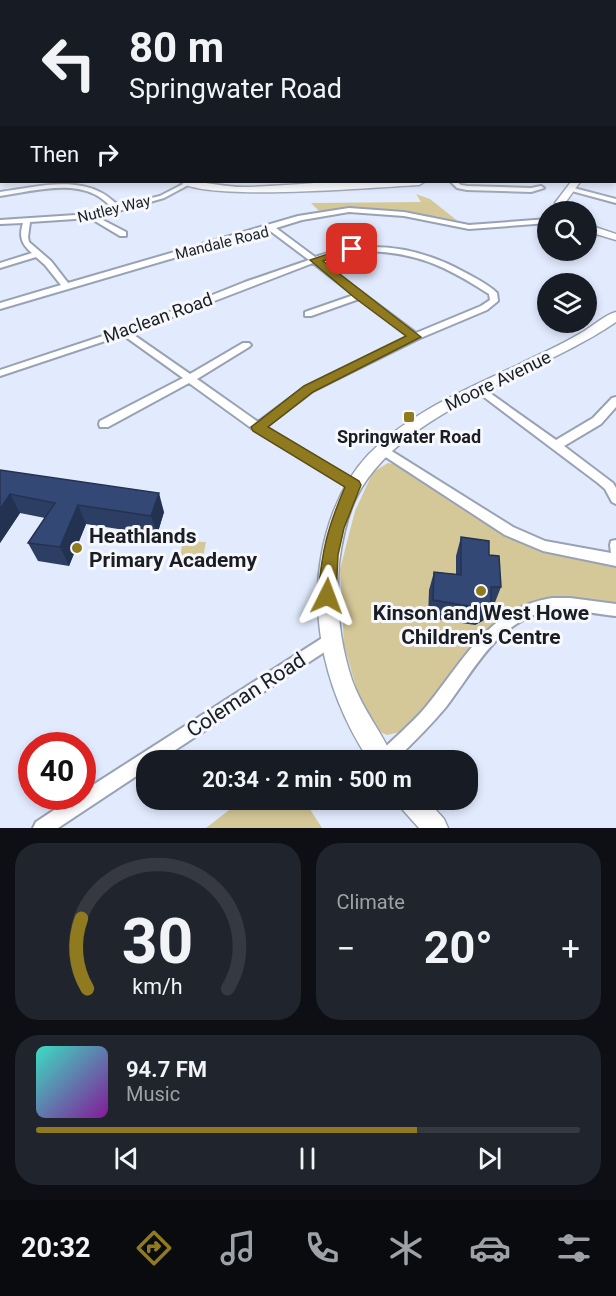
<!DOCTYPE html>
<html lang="en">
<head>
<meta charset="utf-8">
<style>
	:root { --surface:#171b24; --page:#20242c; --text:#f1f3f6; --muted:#9ea1a6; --line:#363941; --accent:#8f7a1f }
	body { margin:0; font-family:Roboto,sans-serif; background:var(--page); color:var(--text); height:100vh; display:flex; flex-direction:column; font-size:22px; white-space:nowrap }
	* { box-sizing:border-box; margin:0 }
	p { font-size:20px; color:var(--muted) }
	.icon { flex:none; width:33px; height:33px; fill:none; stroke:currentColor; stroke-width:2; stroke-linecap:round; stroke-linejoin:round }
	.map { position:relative; height:828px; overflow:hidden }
	.side { display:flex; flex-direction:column; gap:15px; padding:15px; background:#0d0f14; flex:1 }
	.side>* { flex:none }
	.hud { position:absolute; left:0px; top:0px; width:616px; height:183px; box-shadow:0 3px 9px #0003; background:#171b24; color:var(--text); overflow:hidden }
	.tools { position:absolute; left:537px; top:201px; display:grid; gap:12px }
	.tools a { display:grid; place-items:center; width:60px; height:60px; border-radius:50%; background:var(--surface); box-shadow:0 3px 9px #0003; font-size:30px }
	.speed { position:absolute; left:18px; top:732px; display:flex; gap:12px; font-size:30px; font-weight:700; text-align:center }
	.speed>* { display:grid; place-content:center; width:78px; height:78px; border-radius:50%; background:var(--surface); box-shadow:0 3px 9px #0003; line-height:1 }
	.speed .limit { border:9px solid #d22; background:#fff; color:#111 }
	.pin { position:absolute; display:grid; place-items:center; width:51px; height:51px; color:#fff; margin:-26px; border-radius:12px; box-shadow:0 3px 9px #0006 }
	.me { position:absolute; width:66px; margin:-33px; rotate:3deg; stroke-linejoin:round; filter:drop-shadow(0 0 4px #0008) }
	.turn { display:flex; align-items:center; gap:21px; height:126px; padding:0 30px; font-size:27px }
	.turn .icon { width:78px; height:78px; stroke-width:2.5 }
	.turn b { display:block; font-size:42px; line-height:51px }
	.then { display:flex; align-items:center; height:57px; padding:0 30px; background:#0003; gap:12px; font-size:22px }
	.big { font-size:45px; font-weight:700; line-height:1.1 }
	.side .card { flex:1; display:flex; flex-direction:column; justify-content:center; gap:9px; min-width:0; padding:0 21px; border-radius:24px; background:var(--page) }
	.side .dial { align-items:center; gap:0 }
	.dial svg { height:156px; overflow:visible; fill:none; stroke:var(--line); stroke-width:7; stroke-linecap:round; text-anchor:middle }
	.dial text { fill:var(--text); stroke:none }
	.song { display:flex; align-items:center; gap:18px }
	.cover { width:72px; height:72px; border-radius:9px; background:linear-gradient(135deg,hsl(170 70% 55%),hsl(290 70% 35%)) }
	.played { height:6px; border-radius:3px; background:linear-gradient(90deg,var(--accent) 70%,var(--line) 70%) }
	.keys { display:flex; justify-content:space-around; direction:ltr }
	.heat { display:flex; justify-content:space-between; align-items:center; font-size:33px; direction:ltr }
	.side .tiles { flex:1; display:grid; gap:15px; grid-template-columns:1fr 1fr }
	.card:last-child { grid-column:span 2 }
	.trip { position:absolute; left:136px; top:750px; width:342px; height:60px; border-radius:24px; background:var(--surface); box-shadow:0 3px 9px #0003; font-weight:700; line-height:60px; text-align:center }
	.menu { display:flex; height:96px; justify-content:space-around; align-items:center; background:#090b0e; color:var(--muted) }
	.menu .icon { width:42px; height:42px }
	.menu .selected { color:var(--accent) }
	.menu b { font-size:27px; color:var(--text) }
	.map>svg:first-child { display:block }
	.green { fill:#d5c898 }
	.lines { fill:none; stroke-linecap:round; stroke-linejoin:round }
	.street-casing { stroke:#99a2b4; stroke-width:4 }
	.secondary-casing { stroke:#99a2b4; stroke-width:3 }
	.street { fill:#fff; fill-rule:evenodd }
	.secondary { fill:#fff; fill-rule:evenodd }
	.wall { fill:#2d3e65 }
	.shaded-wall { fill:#243252 }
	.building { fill:#344875; stroke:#243252; stroke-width:1.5 }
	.route { fill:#8f7a1f; stroke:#5d4f14; stroke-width:1.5 }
	.poi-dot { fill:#8f7a1f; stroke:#f6f8fc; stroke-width:2 }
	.labels { text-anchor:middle; stroke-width:6; stroke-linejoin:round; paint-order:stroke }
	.far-street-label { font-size:15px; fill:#1a1d23; stroke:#f6f8fc }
	.street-label { font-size:18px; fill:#1a1d23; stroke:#f6f8fc }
	.poi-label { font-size:18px; font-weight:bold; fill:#1a1d23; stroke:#f6f8fc }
	.near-poi-label { font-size:21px; font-weight:bold; fill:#1a1d23; stroke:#f6f8fc; text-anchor:start }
	.near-street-label { font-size:21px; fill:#1a1d23; stroke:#f6f8fc }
</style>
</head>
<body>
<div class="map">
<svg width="616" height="828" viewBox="0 0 616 828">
	<rect width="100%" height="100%" fill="#e2ebfe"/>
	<g class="green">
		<path d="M 416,194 L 430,199 L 459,222 C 411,212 367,205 319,211 L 311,203 L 421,202 Z"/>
		<polygon points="388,463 400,465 543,546 616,560 616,611 578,606 521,614 422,716 400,732 387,735 376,730 360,701 344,645 340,569 355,511 373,472"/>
		<polygon points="183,541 206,542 201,567 178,567"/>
		<polygon points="242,800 304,800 322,828 206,828"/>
	</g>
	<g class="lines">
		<defs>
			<g id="street">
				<rect x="615" y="103" width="1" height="4"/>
				<polygon points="0,117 2,117 0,121"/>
				<rect x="0" y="130" width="2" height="4"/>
				<path d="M 187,182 L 192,183 L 164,198 L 97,217 L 126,232 L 126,236 L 120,236 L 90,218 L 30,222 L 28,237 L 29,242 L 51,261 L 68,283 L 298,216 L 349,208 L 404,212 L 469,225 L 548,219 L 548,223 L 469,229 L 404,216 L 349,212 L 302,220 L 276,228 L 315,257 C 367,239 418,246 466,273 C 477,279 489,285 497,293 L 498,301 L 487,310 L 418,339 L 313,391 L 266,427 L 357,482 L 359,485 L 357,488 L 353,490 L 254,430 L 189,383 L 108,427 L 100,427 L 99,424 L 100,421 L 183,378 L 123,335 L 0,376 L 0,370 L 142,323 L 245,282 L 309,260 L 269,230 L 0,309 L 0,303 L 61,285 L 45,265 L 36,257 L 0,268 L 0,263 L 32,253 C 21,244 19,236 23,223 L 0,224 L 0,220 L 91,214 L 113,208 C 107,203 101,197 94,194 C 66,181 29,192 0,196 L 0,192 C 31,188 70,177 100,192 C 107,195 113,201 119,206 L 160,196 ZM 360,251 C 414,251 444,265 489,294 L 490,300 L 481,306 L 416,333 L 320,261 L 338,254 ZM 313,263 L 354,295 L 305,312 L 305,316 L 311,316 L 359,299 L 409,337 L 305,387 L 258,422 L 197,379 L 249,347 L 251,345 L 249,343 L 243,343 L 190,374 L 131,333 Z"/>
				<polygon points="451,182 457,182 461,185 467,186 531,188 541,186 544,188 531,192 467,190 457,188"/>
				<polygon points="570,187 616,199 616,203 568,190 567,189"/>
				<polygon points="480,386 556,440 593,418 612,398 616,397 616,407 601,424 564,446 613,483 616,488 616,504 612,502 605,489 598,483 476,391 475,389 476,387"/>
				<polygon points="382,445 513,527 545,541 611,553 610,545 611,541 616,540 616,566 543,551 505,535 378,452 376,449 378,446"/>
				<path d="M 552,598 L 570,598 L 616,604 L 616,616 C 592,614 566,606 543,612 C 496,624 473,672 446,707 C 430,726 413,743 395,760 L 376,760 L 378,754 C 393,739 410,725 424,709 C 462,664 487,608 552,598 Z"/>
				<polygon points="330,633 335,635 337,640 335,645 160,760 147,760 147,769 58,828 33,828 36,822 75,796 82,796 82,792"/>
			</g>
			<g id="secondary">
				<rect x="0" y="150" width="2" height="6"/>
				<rect x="615" y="153" width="1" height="6"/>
				<path d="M 180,182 C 201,180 223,187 244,187 C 303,186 365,175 424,182 L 419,185 C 376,187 209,202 180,182 Z"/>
				<polygon points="571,182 580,182 565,203 569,212 559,212 555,203"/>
				<polygon points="586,224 616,234 616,240 586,231"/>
				<path d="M 616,312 L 616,322 C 539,375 399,410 356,498 C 346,518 342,541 339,563 C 336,603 339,641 352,680 C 362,709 382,732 394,760 L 369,760 C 321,687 302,596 333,513 C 341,492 353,471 368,455 C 410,412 467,389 520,364 C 540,354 561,345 581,333 C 592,327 604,315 616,312 Z"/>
				<polygon points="399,800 427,800 444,819 448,828 419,828 402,809"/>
			</g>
		</defs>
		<use href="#street" class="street-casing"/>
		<use href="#secondary" class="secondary-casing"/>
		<use href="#street" class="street"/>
		<use href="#secondary" class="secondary"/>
	</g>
	<g class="wall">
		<polygon points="0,470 164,512 157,535 86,524 69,566 38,561 28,543 45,518 20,513 0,543"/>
		<polygon points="461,537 489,555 501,587 494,605 491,605 484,620 475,625 428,618 429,590 434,572 456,574 456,556"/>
	</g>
	<g class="shaded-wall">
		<polygon points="159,493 164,512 157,535 151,516"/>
		<polygon points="10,494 20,513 0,543 0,509"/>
		<polygon points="78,505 86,524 69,566 60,547"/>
		<polygon points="491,602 484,620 475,625 481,608"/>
	</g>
	<g class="building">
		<polygon points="0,470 159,493 151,516 78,505 60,547 28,543 55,503 10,494 0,509"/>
		<polygon points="461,537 489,541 489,555 499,556 501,587 491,587 491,602 481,608 433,600 434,572 461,575"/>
	</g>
	<linearGradient id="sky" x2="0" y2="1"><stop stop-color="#85afe3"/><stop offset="0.43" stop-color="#f2f6ff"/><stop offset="1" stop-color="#f2f6ff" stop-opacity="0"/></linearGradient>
	<rect width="616" height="204" fill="url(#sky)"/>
	<path class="route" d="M 349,247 L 357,249 L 323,261 L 421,337 L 313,392 L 268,427 L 359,481 L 361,485 L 344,528 L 338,555 L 336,596 L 333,601 L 327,604 L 320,601 L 318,596 C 322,550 327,529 345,487 L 253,431 L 251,427 L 304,386 L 406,336 L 355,298 L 310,260 Z"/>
	<g class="poi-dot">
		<rect x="403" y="411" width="12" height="12" rx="3"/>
		<circle cx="77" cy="548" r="6"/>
		<circle cx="481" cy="591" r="6"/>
	</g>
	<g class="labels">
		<g class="far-street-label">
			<text transform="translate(114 209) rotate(-14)" y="5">Nutley Way</text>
			<text transform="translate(222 243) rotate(-14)" y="5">Mandale Road</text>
		</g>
		<g class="street-label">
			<text transform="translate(158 318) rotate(-20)" y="6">Maclean Road</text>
			<text transform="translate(498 381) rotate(-26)" y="6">Moore Avenue</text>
		</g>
		<g class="poi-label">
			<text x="409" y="443">Springwater Road</text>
		</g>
		<g class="near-poi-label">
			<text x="89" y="543">Heathlands<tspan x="89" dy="24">Primary Academy</tspan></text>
			<text x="481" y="620" text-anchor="middle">Kinson and West Howe<tspan x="481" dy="24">Children's Centre</tspan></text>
		</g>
		<g class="near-street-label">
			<text transform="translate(246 695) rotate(-33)" y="7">Coleman Road</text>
		</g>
	</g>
</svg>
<div class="tools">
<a><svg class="icon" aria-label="search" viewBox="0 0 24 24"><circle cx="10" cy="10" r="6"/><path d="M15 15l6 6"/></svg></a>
<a><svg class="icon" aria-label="layers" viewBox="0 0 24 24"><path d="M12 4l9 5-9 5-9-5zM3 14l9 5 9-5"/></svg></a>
</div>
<div class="speed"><div class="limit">40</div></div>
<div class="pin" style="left:352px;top:249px;background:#d93025"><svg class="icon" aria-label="arrive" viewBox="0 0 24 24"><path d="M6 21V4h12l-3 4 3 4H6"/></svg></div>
<svg class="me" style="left:327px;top:596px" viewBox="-20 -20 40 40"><path d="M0-17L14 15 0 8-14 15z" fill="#8f7a1f" stroke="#fff" stroke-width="4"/></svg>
<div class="trip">20:34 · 2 min · 500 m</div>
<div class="hud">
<div class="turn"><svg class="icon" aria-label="left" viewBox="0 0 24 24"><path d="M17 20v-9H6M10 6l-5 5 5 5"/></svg><div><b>80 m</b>Springwater Road</div></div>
<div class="then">Then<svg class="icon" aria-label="right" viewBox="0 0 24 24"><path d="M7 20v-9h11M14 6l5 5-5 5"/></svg></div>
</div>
</div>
<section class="side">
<div class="tiles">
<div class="card dial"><svg viewBox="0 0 100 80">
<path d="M14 69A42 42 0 1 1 86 69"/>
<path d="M14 69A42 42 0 0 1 11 33" stroke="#8f7a1f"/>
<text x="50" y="56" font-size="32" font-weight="700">30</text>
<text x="50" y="72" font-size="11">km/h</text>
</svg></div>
<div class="card"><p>Climate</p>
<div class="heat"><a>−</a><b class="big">20°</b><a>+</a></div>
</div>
<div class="card">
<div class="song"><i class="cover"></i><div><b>94.7 FM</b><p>Music</p></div></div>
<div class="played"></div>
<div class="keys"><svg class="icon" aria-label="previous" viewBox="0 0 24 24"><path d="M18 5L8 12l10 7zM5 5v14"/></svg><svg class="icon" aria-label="pause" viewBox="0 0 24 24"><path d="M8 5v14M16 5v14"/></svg><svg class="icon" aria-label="next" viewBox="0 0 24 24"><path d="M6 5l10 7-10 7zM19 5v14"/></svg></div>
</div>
</div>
</section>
<nav class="menu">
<b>20:32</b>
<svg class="icon selected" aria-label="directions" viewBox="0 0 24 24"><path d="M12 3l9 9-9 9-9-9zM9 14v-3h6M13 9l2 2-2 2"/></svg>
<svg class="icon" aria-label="music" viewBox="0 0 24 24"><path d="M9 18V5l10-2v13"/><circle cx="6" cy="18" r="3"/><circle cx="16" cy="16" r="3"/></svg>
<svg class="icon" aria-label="phone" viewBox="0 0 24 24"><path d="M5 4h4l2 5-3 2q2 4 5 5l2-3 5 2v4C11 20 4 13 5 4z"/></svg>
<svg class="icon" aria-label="climate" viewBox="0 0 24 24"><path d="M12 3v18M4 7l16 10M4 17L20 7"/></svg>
<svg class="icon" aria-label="car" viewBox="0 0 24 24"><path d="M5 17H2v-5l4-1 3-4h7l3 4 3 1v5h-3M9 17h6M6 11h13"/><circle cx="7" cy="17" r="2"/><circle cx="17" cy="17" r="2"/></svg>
<svg class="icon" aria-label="filters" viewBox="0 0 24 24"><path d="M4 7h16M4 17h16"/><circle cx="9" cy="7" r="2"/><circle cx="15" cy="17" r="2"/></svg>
</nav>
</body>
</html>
